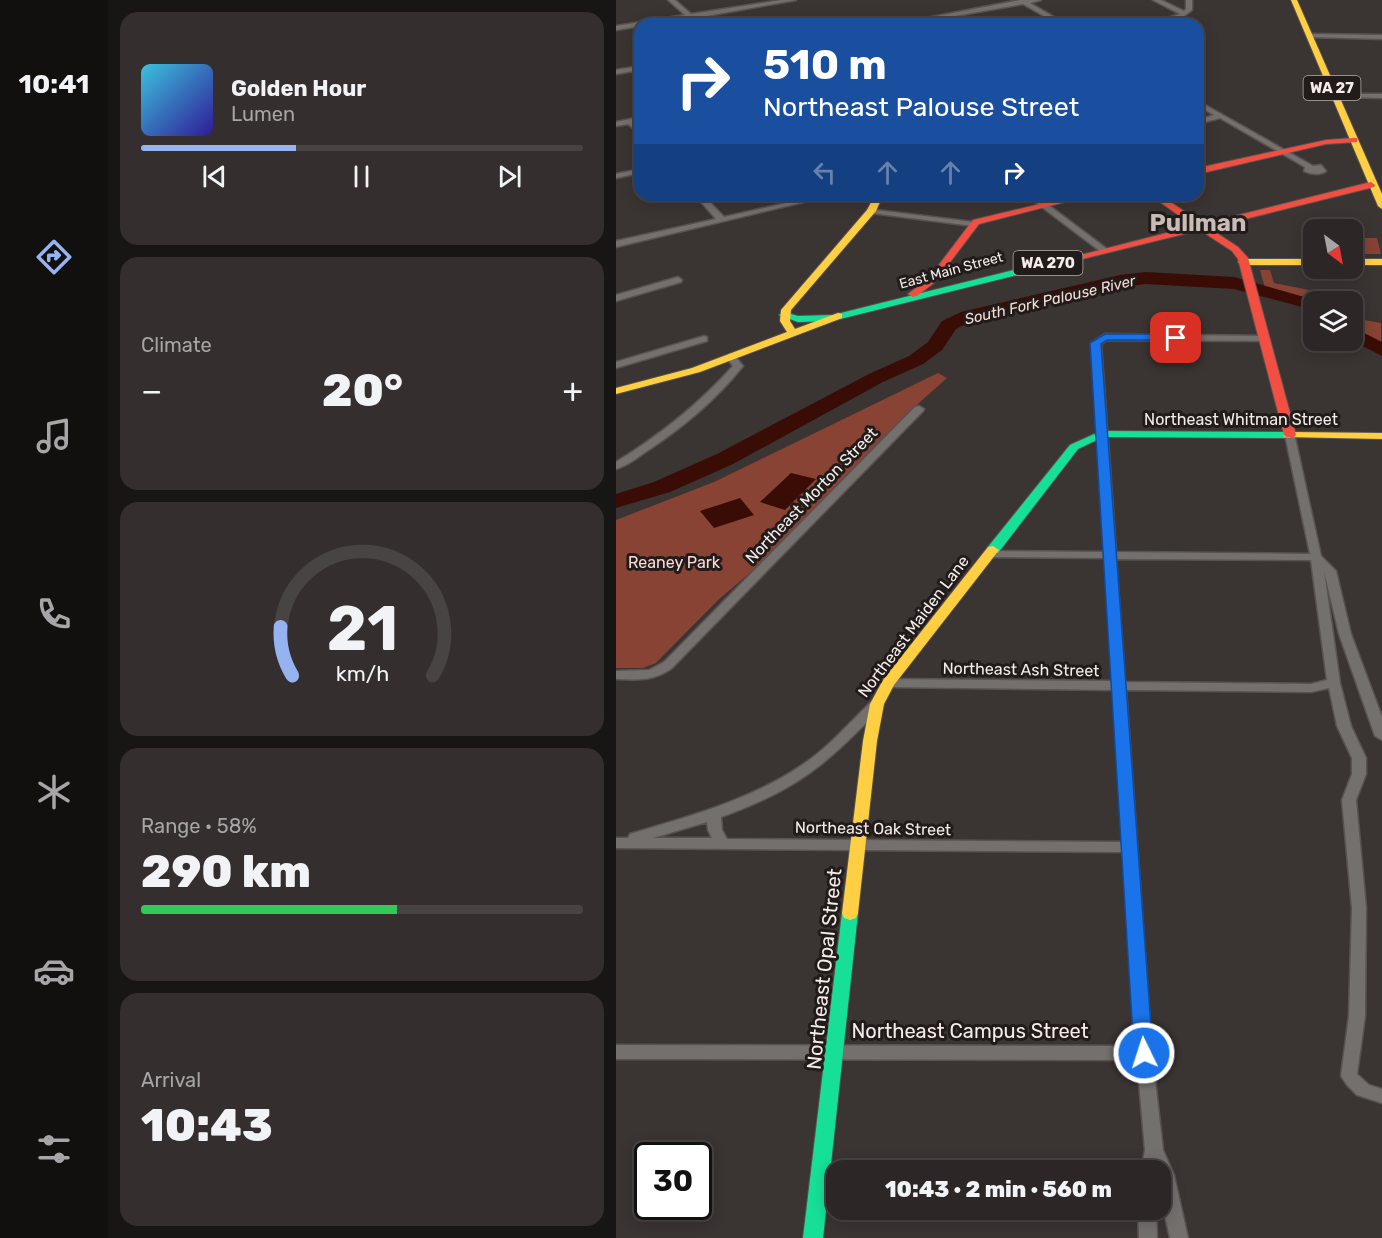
<!DOCTYPE html>
<html lang="en">
<head>
<meta charset="utf-8">
<style>
	:root { --surface:#2c2726; --page:#342f2e; --text:#f1f3f6; --muted:#a6a5a7; --line:#484443; --accent:#95b2f1 }
	body { margin:0; font-family:Rubik,sans-serif; background:var(--page); color:var(--text); height:100vh; display:flex; flex-direction:column; font-size:22px; white-space:nowrap }
	* { box-sizing:border-box; margin:0 }
	p { font-size:20px; color:var(--muted) }
	.icon { flex:none; width:33px; height:33px; fill:none; stroke:currentColor; stroke-width:2; stroke-linecap:round; stroke-linejoin:round }
	.map { position:relative; flex:1; overflow:hidden }
	.panel { display:flex; flex-direction:column; gap:12px; padding:12px; background:#181515; width:508px }
	.panel>* { flex:none }
	.top-card { position:absolute; left:18px; top:18px; width:570px; height:183px; border-radius:18px; box-shadow:0 3px 15px #0003,0 0 0 2px var(--line); background:#1a4fa0; color:#fff; overflow:hidden }
	.needle { width:39px; rotate:148deg }
	.fabs { position:absolute; left:687px; top:219px; display:grid; gap:12px }
	.fabs a { display:grid; place-items:center; width:60px; height:60px; border-radius:12px; background:var(--surface); box-shadow:0 3px 15px #0003,0 0 0 2px var(--line); font-size:30px }
	.speed { position:absolute; left:18px; top:1142px; display:flex; gap:12px; font-size:30px; font-weight:700; text-align:center }
	.speed>* { display:grid; place-content:center; width:78px; height:78px; border-radius:50%; background:var(--surface); box-shadow:0 3px 15px #0003,0 0 0 2px var(--line); line-height:1 }
	.speed .limit { border:3px solid #111; border-radius:9px; background:#fff; color:#111 }
	.pin { position:absolute; display:grid; place-items:center; width:51px; height:51px; color:#fff; margin:-26px; border-radius:12px; box-shadow:0 3px 9px #0006 }
	.me { position:absolute; width:66px; margin:-33px; rotate:356deg; stroke-linejoin:round; filter:drop-shadow(0 0 4px #0008) }
	.turn { display:flex; align-items:center; gap:21px; height:126px; padding:0 30px; font-size:27px }
	.turn .icon { width:78px; height:78px; stroke-width:2.5 }
	.turn b { display:block; font-size:42px; line-height:51px }
	.lanes { display:flex; align-items:center; height:57px; padding:0 30px; background:#0003; justify-content:center; gap:30px; direction:ltr }
	.lanes .off { opacity:.35 }
	.big { font-size:45px; font-weight:800; line-height:1.1 }
	.panel .card { flex:1; display:flex; flex-direction:column; justify-content:center; gap:9px; min-width:0; padding:0 21px; border-radius:18px; background:var(--page) }
	.panel .dial { align-items:center; gap:0 }
	.dial svg { height:156px; overflow:visible; fill:none; stroke:var(--line); stroke-width:7; stroke-linecap:round; text-anchor:middle }
	.dial text { fill:var(--text); stroke:none }
	.song { display:flex; align-items:center; gap:18px }
	.cover { width:72px; height:72px; border-radius:9px; background:linear-gradient(135deg,hsl(190 70% 55%),hsl(250 70% 35%)) }
	.played { height:6px; border-radius:3px; background:linear-gradient(90deg,var(--accent) 35%,var(--line) 35%) }
	.keys { display:flex; justify-content:space-around; direction:ltr }
	.heat { display:flex; justify-content:space-between; align-items:center; font-size:33px; direction:ltr }
	.charge { height:9px; border-radius:4px; background:linear-gradient(90deg,#34c759 58%,var(--line) 0) }
	.trip { position:absolute; left:210px; top:1160px; width:345px; height:60px; border-radius:18px; background:var(--surface); box-shadow:0 3px 15px #0003,0 0 0 2px var(--line); font-weight:800; line-height:60px; text-align:center }
	main { display:flex; flex:1; min-height:0 }
	.menu { display:flex; flex-direction:column; width:108px; justify-content:space-around; align-items:center; background:#12100f; color:var(--muted) }
	.menu .icon { width:42px; height:42px }
	.menu .selected { color:var(--accent) }
	.menu b { font-size:27px; color:var(--text) }
	.map>svg:first-child { display:block }
	.green { fill:#884334 }
	.water { fill:#390d06 }
	.lines { fill:none; stroke-linecap:round; stroke-linejoin:round }
	.river { fill:#390d06; fill-rule:evenodd }
	.street-casing { stroke:#585251; stroke-width:3 }
	.fast-casing { stroke:#585251; stroke-width:2 }
	.slow-casing { stroke:#585251; stroke-width:2 }
	.jam-casing { stroke:#585251; stroke-width:2 }
	.street { fill:#74706e; fill-rule:evenodd }
	.fast { fill:#16e098; fill-rule:evenodd }
	.slow { fill:#ffcf43; fill-rule:evenodd }
	.jam { fill:#f24e42; fill-rule:evenodd }
	.route { fill:#1a73e8; stroke:#114b97; stroke-width:1.5 }
	.labels { text-anchor:middle; stroke-width:6; stroke-linejoin:round; paint-order:stroke }
	.far-street-label { font-size:14px; fill:#f4eceb; stroke:#211b1a }
	.shield { fill:#211b1a; stroke:#b5adac; stroke-width:1.5 }
	.shield-label { font-size:15px; font-weight:bold; fill:#f4eceb }
	.far-water-label { font-size:15px; font-style:italic; fill:#f7dcd6; stroke:#211b1a }
	.street-label { font-size:16px; fill:#f4eceb; stroke:#211b1a }
	.park-label { font-size:16px; fill:#f7dbd5; stroke:#211b1a }
	.near-street-label { font-size:20px; fill:#f4eceb; stroke:#211b1a }
	.far-town-label { font-size:24px; font-weight:bold; fill:#c9bbb7; stroke:#211b1a }
</style>
</head>
<body>
<main>
<nav class="menu">
<b>10:41</b>
<svg class="icon selected" aria-label="directions" viewBox="0 0 24 24"><path d="M12 3l9 9-9 9-9-9zM9 14v-3h6M13 9l2 2-2 2"/></svg>
<svg class="icon" aria-label="music" viewBox="0 0 24 24"><path d="M9 18V5l10-2v13"/><circle cx="6" cy="18" r="3"/><circle cx="16" cy="16" r="3"/></svg>
<svg class="icon" aria-label="phone" viewBox="0 0 24 24"><path d="M5 4h4l2 5-3 2q2 4 5 5l2-3 5 2v4C11 20 4 13 5 4z"/></svg>
<svg class="icon" aria-label="climate" viewBox="0 0 24 24"><path d="M12 3v18M4 7l16 10M4 17L20 7"/></svg>
<svg class="icon" aria-label="car" viewBox="0 0 24 24"><path d="M5 17H2v-5l4-1 3-4h7l3 4 3 1v5h-3M9 17h6M6 11h13"/><circle cx="7" cy="17" r="2"/><circle cx="17" cy="17" r="2"/></svg>
<svg class="icon" aria-label="filters" viewBox="0 0 24 24"><path d="M4 7h16M4 17h16"/><circle cx="9" cy="7" r="2"/><circle cx="15" cy="17" r="2"/></svg>
</nav>
<section class="panel">
<div class="card">
<div class="song"><i class="cover"></i><div><b>Golden Hour</b><p>Lumen</p></div></div>
<div class="played"></div>
<div class="keys"><svg class="icon" aria-label="previous" viewBox="0 0 24 24"><path d="M18 5L8 12l10 7zM5 5v14"/></svg><svg class="icon" aria-label="pause" viewBox="0 0 24 24"><path d="M8 5v14M16 5v14"/></svg><svg class="icon" aria-label="next" viewBox="0 0 24 24"><path d="M6 5l10 7-10 7zM19 5v14"/></svg></div>
</div>
<div class="card"><p>Climate</p>
<div class="heat"><a>−</a><b class="big">20°</b><a>+</a></div>
</div>
<div class="card dial"><svg viewBox="0 0 100 80">
<path d="M14 69A42 42 0 1 1 86 69"/>
<path d="M14 69A42 42 0 0 1 8 44" stroke="#95b2f1"/>
<text x="50" y="56" font-size="32" font-weight="700">21</text>
<text x="50" y="72" font-size="11">km/h</text>
</svg></div>
<div class="card"><p>Range · 58%</p><b class="big">290 km</b><div class="charge"></div></div>
<div class="card"><p>Arrival</p><b class="big">10:43</b></div>
</section>
<div class="map">
<svg width="766" height="1238" viewBox="0 0 766 1238">
	<rect width="100%" height="100%" fill="#3a3432"/>
	<g class="green">
		<polygon points="737,238 761,238 765,254 740,254"/>
		<polygon points="644,270 654,270 658,283 698,291 707,295 706,298 716,301 701,301 649,288"/>
		<polygon points="737,318 765,323 765,346 737,324"/>
		<polygon points="322,373 331,378 294,411 142,566 102,600 40,663 27,668 0,668 0,520 98,482"/>
	</g>
	<g class="water">
		<polygon points="175,473 200,479 169,510 144,502"/>
		<polygon points="124,498 138,515 98,528 84,511"/>
	</g>
	<g class="lines">
		<g class="river">
			<polygon points="530,272 618,277 706,302 698,302 698,310 618,289 530,284 504,287 358,320 340,329 326,350 307,364 267,382 117,464 54,492 0,508 0,494 38,482 101,454 253,374 293,356 312,342 326,321 345,312 504,275"/>
			<polygon points="736,327 766,342 766,356 735,340"/>
		</g>
		<defs>
			<g id="street">
				<polygon points="52,0 59,0 75,14 166,0 180,0 79,18 86,24 79,24 73,19 39,24 24,24 24,26 0,30 0,26 69,15"/>
				<polygon points="404,0 425,0 414,3 450,24 442,24 407,4 293,24 279,24"/>
				<path d="M 537,0 L 545,0 L 568,11 L 570,9 L 570,0 L 576,0 L 576,10 C 564,21 549,24 533,24 L 564,14 Z"/>
				<polygon points="694,34 766,35 766,39 692,37 691,36"/>
				<polygon points="582,54 588,59 582,63"/>
				<polygon points="24,66 24,70 0,74 0,70"/>
				<polygon points="730,94 766,94 766,98 728,97 727,96"/>
				<path d="M 582,101 L 697,166 L 705,165 L 710,171 C 703,176 695,174 688,171 L 689,167 L 604,118 L 582,124 L 582,120 L 598,115 L 582,106 Z"/>
				<polygon points="24,117 24,121 18,122 24,128 24,134 12,124 0,126 0,122"/>
				<polygon points="24,169 24,173 0,178 0,174"/>
				<polygon points="79,195 87,195 108,217 184,200 188,202 0,247 0,241 100,219"/>
				<polygon points="410,195 419,195 491,249 484,251"/>
				<polygon points="252,209 357,222 361,224 357,226 255,213 251,211"/>
				<polygon points="62,277 66,280 65,282 0,301 0,295"/>
				<path d="M 489,334 L 651,336 L 651,340 L 648,341 L 491,340 L 485,344 L 500,552 L 694,554 L 669,435 L 674,432 L 678,433 L 705,556 L 720,571 L 735,634 L 766,717 L 766,740 L 759,736 L 723,634 L 708,571 L 724,683 L 735,726 L 750,758 L 750,774 L 740,800 L 750,908 L 749,1016 L 741,1074 L 753,1085 L 766,1089 L 766,1103 L 741,1095 L 731,1085 L 725,1076 L 733,1016 L 736,908 L 726,800 L 736,774 L 736,758 L 721,726 L 713,688 L 695,692 L 510,690 L 536,1053 L 547,1150 L 558,1175 L 572,1238 L 554,1238 L 544,1194 L 544,1170 L 525,1170 L 529,1150 L 521,1060 L 0,1059 L 0,1045 L 519,1046 L 507,852 L 0,848 L 0,838 L 12,838 L 14,834 C 74,816 136,800 189,763 C 214,746 234,722 256,701 L 266,701 L 267,704 L 266,707 C 247,726 229,745 208,762 C 178,787 142,804 105,817 L 106,830 L 111,839 L 507,842 L 497,690 L 272,687 L 266,683 L 272,679 L 497,681 L 489,558 L 373,557 L 367,554 L 373,551 L 488,552 L 475,343 ZM 500,559 L 695,560 L 711,680 L 695,684 L 509,682 ZM 91,822 L 92,830 L 96,838 L 37,838 Z"/>
				<polygon points="88,336 91,337 91,341 0,368 0,362"/>
				<path d="M 115,354 L 118,355 L 127,366 C 100,400 65,429 28,453 C 20,459 10,466 0,469 L 0,462 C 44,435 83,404 117,366 L 110,357 Z"/>
				<path d="M 303,406 L 308,409 L 307,411 L 56,668 C 39,681 21,680 0,679 L 0,671 L 33,670 L 48,662 L 299,407 Z"/>
				<polygon points="522,1209 540,1209 541,1238 523,1238"/>
			</g>
			<g id="fast">
				<polygon points="454,256 457,257 457,261 216,321 182,322 163,315 168,312 182,316 217,315"/>
				<polygon points="485,431 673,432 679,435 673,438 487,437 462,449 382,553 372,553 371,550 372,547 454,445"/>
				<polygon points="234,906 240,908 242,913 207,1238 187,1238 226,913 228,908"/>
			</g>
			<g id="slow">
				<polygon points="675,0 681,0 766,194 766,209 762,206"/>
				<polygon points="259,195 267,195 260,211 175,310 174,321 179,329 222,313 226,314 226,318 84,372 0,394 0,388 76,368 171,332 164,321 165,310 251,210"/>
				<polygon points="698,259 698,265 627,265 622,262 627,259"/>
				<rect x="736" y="259" width="30" height="6"/>
				<polygon points="673,432 766,433 766,439 669,437 667,435"/>
				<polygon points="377,546 383,550 278,685 268,704 261,741 242,913 240,918 234,920 228,918 226,913 247,741 254,704 267,680 372,547"/>
			</g>
			<g id="jam">
				<polygon points="738,138 741,138 741,142 710,144 582,174 582,168 710,140"/>
				<polygon points="755,182 759,185 758,187 593,228 622,247 632,258 680,435 678,437 670,437 668,435 622,259 616,251 584,230 454,262 449,259 578,226 534,195 544,195 587,224"/>
				<polygon points="462,195 477,195 363,224 319,282 301,296 297,297 292,294 313,278 357,220"/>
			</g>
		</defs>
		<use href="#street" class="street-casing"/>
		<use href="#fast" class="fast-casing"/>
		<use href="#slow" class="slow-casing"/>
		<use href="#jam" class="jam-casing"/>
		<use href="#street" class="street"/>
		<use href="#fast" class="fast"/>
		<use href="#slow" class="slow"/>
		<use href="#jam" class="jam"/>
	</g>
	<polygon class="route" points="560,334 564,335 564,340 491,340 485,344 537,1053 534,1059 528,1061 521,1059 518,1053 474,343 489,334"/>
	<g class="labels">
		<g class="far-street-label">
			<text transform="translate(335 270) rotate(-15)" y="5">East Main Street</text>
		</g>
		<g class="shield">
			<rect x="687.5" y="76" width="57" height="24" rx="4.5"/>
			<rect x="397.5" y="251" width="69" height="24" rx="4.5"/>
		</g>
		<g class="shield-label">
			<text x="716" y="93">WA 27</text>
			<text x="432" y="268">WA 270</text>
		</g>
		<g class="far-water-label">
			<text transform="translate(434 300) rotate(-13)" y="5">South Fork Palouse River</text>
		</g>
		<g class="street-label">
			<text x="625" y="425">Northeast Whitman Street</text>
			<text transform="translate(195 495) rotate(-46)" y="6">Northeast Morton Street</text>
			<text transform="translate(297 626) rotate(-53)" y="6">Northeast Maiden Lane</text>
			<text transform="translate(405 669) rotate(1)" y="6">Northeast Ash Street</text>
			<text transform="translate(257 828) rotate(1)" y="6">Northeast Oak Street</text>
		</g>
		<g class="park-label">
			<text x="58" y="568">Reaney Park</text>
		</g>
		<g class="near-street-label">
			<text transform="translate(208 969) rotate(-84)" y="7">Northeast Opal Street</text>
			<text x="354" y="1038">Northeast Campus Street</text>
		</g>
		<g class="far-town-label">
			<text x="582" y="231">Pullman</text>
		</g>
	</g>
</svg>
<div class="fabs">
<a><svg class="needle" viewBox="-14 -14 28 28"><path d="M0-13l5 13h-10z" fill="#e53935"/><path d="M0 13l5-13h-10z" fill="#a6a5a7"/></svg></a>
<a><svg class="icon" aria-label="layers" viewBox="0 0 24 24"><path d="M12 4l9 5-9 5-9-5zM3 14l9 5 9-5"/></svg></a>
</div>
<div class="speed"><div class="limit">30</div></div>
<div class="pin" style="left:560px;top:338px;background:#d93025"><svg class="icon" aria-label="arrive" viewBox="0 0 24 24"><path d="M6 21V4h12l-3 4 3 4H6"/></svg></div>
<svg class="me" style="left:528px;top:1053px" viewBox="-20 -20 40 40"><circle r="17" fill="#1a73e8" stroke="#fff" stroke-width="3"/><path d="M0-11L8 9 0 5-8 9z" fill="#fff"/></svg>
<div class="trip">10:43 · 2 min · 560 m</div>
<div class="top-card">
<div class="turn"><svg class="icon" aria-label="right" viewBox="0 0 24 24"><path d="M7 20v-9h11M14 6l5 5-5 5"/></svg><div><b>510 m</b>Northeast Palouse Street</div></div>
<div class="lanes"><svg class="icon off" aria-label="left" viewBox="0 0 24 24"><path d="M17 20v-9H6M10 6l-5 5 5 5"/></svg><svg class="icon off" aria-label="ahead" viewBox="0 0 24 24"><path d="M12 20V5M6 11l6-6 6 6"/></svg><svg class="icon off" aria-label="ahead" viewBox="0 0 24 24"><path d="M12 20V5M6 11l6-6 6 6"/></svg><svg class="icon" aria-label="right" viewBox="0 0 24 24"><path d="M7 20v-9h11M14 6l5 5-5 5"/></svg></div>
</div>
</div>
</main>
</body>
</html>
